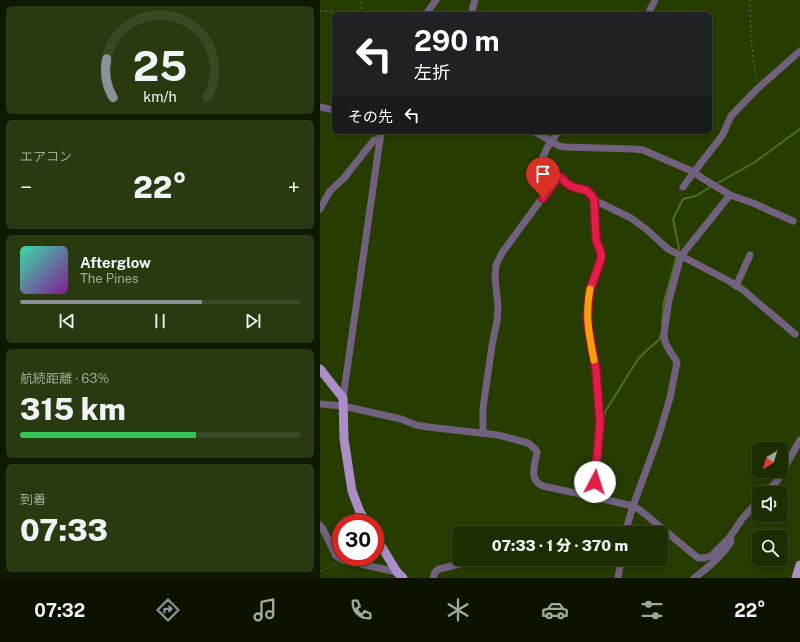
<!DOCTYPE html>
<html lang="ja">
<head>
<meta charset="utf-8">
<style>
	:root { --surface:#1c2d01; --page:#293910; --text:#f1f3f6; --muted:#a0a899; --line:#3a4923; --accent:#8c9099 }
	body { margin:0; font-family:"Public Sans","Noto Sans JP",sans-serif; background:var(--page); color:var(--text); height:100vh; display:flex; flex-direction:column; font-size:15px; white-space:nowrap }
	* { box-sizing:border-box; margin:0 }
	p { font-size:13px; color:var(--muted) }
	.icon { flex:none; width:22px; height:22px; fill:none; stroke:currentColor; stroke-width:2; stroke-linecap:round; stroke-linejoin:round }
	.map { position:relative; flex:1; overflow:hidden }
	.drawer { display:flex; flex-direction:column; gap:6px; padding:6px; background:#0f1901; width:320px }
	.drawer>* { flex:none }
	.hud { position:absolute; left:12px; top:12px; width:380px; height:122px; border-radius:6px; box-shadow:0 2px 6px #0003,0 0 0 1px var(--line); background:#202124; color:#fff; overflow:hidden }
	.needle { width:26px; rotate:218deg }
	.fabs { position:absolute; left:432px; top:442px; display:grid; gap:8px }
	.fabs a { display:grid; place-items:center; width:36px; height:36px; border-radius:6px; background:var(--surface); box-shadow:0 2px 6px #0003,0 0 0 1px var(--line); font-size:20px }
	.speed { position:absolute; left:12px; top:514px; display:flex; gap:8px; font-size:20px; font-weight:700; text-align:center }
	.speed>* { display:grid; place-content:center; width:52px; height:52px; border-radius:50%; background:var(--surface); box-shadow:0 2px 6px #0003,0 0 0 1px var(--line); line-height:1 }
	.speed .limit { border:6px solid #d22; background:#fff; color:#111 }
	.pin { position:absolute; display:grid; place-items:center; width:34px; height:34px; color:#fff; margin:-41px -17px; border-radius:50% 50% 50% 0; rotate:-45deg; box-shadow:0 0 4px #0007 }
	.pin .icon { rotate:45deg }
	.me { position:absolute; width:44px; margin:-22px; rotate:5deg; stroke-linejoin:round; filter:drop-shadow(0 0 3px #0008) }
	.turn { display:flex; align-items:center; gap:14px; height:84px; padding:0 16px; font-size:18px }
	.turn .icon { width:52px; height:52px; stroke-width:2.5 }
	.turn b { display:block; font-size:28px; line-height:34px }
	.then { display:flex; align-items:center; height:38px; padding:0 16px; background:#0003; gap:8px; font-size:15px }
	.big { font-size:30px; font-weight:800; line-height:1.1 }
	.drawer .widget { flex:1; display:flex; flex-direction:column; justify-content:center; gap:6px; min-width:0; padding:0 14px; border-radius:6px; background:var(--page) }
	.drawer .dial { align-items:center; gap:0 }
	.dial svg { height:104px; overflow:visible; fill:none; stroke:var(--line); stroke-width:7; stroke-linecap:round; text-anchor:middle }
	.dial text { fill:var(--text); stroke:none }
	.song { display:flex; align-items:center; gap:12px }
	.cover { width:48px; height:48px; border-radius:6px; background:linear-gradient(135deg,hsl(160 70% 55%),hsl(290 70% 35%)) }
	.played { height:4px; border-radius:2px; background:linear-gradient(90deg,var(--accent) 65%,var(--line) 65%) }
	.keys { display:flex; justify-content:space-around; direction:ltr }
	.heat { display:flex; justify-content:space-between; align-items:center; font-size:22px; direction:ltr }
	.charge { height:6px; border-radius:3px; background:linear-gradient(90deg,#34c759 63%,var(--line) 0) }
	.trip { position:absolute; left:132px; top:526px; width:216px; height:40px; border-radius:6px; background:var(--surface); box-shadow:0 2px 6px #0003,0 0 0 1px var(--line); font-weight:800; line-height:40px; text-align:center }
	.dock { display:flex; height:64px; justify-content:space-around; align-items:center; background:#0b1200; color:var(--muted) }
	.dock .icon { width:28px; height:28px }
	.dock .selected { color:var(--accent) }
	.dock b { font-size:18px; color:var(--text) }
	main { display:flex; flex:1; min-height:0 }
	.map>svg:first-child { display:block }
	.lines { fill:none; stroke-linecap:round; stroke-linejoin:round }
	.stream { stroke:#4e701b; stroke-width:2 }
	.path { stroke:#5f7440; stroke-width:1; stroke-dasharray:2 3; stroke-linecap:butt }
	.minor { stroke:#71617e; stroke-width:7 }
	.major { stroke:#ad8dc7; stroke-width:9 }
	.route-casing { stroke:#92132f; stroke-width:10 }
	.route { stroke:#e11d48; stroke-width:7 }
	.slow { stroke:#f59e0b; stroke-width:7 }
</style>
</head>
<body>
<main>
<section class="drawer">
<div class="widget dial"><svg viewBox="0 0 100 80">
<path d="M14 69A42 42 0 1 1 86 69"/>
<path d="M14 69A42 42 0 0 1 9 39" stroke="#8c9099"/>
<text x="50" y="56" font-size="32" font-weight="700">25</text>
<text x="50" y="72" font-size="11">km/h</text>
</svg></div>
<div class="widget"><p>エアコン</p>
<div class="heat"><a>−</a><b class="big">22°</b><a>+</a></div>
</div>
<div class="widget">
<div class="song"><i class="cover"></i><div><b>Afterglow</b><p>The Pines</p></div></div>
<div class="played"></div>
<div class="keys"><svg class="icon" aria-label="previous" viewBox="0 0 24 24"><path d="M18 5L8 12l10 7zM5 5v14"/></svg><svg class="icon" aria-label="pause" viewBox="0 0 24 24"><path d="M8 5v14M16 5v14"/></svg><svg class="icon" aria-label="next" viewBox="0 0 24 24"><path d="M6 5l10 7-10 7zM19 5v14"/></svg></div>
</div>
<div class="widget"><p>航続距離 · 63%</p><b class="big">315 km</b><div class="charge"></div></div>
<div class="widget"><p>到着</p><b class="big">07:33</b></div>
</section>
<div class="map">
<svg width="480" height="578" viewBox="0 0 480 578">
	<rect width="100%" height="100%" fill="#263c01"/>
	<g class="lines">
		<g class="stream">
			<polyline points="396,184 435,162 480,129"/>
			<polyline points="342,327 344,302 359,248 353,219 363,199 376,196 392,186"/>
			<polyline points="283,424 285,412 318,359 327,350 339,340 340,338 341,334"/>
		</g>
		<g class="path">
			<polyline points="430,0 431,39 436,81"/>
			<polyline points="0,11 52,14"/>
			<polyline points="40,14 42,0"/>
			<polyline points="0,571 16,563"/>
		</g>
		<g class="minor">
			<polyline points="106,14 116,0"/>
			<polyline points="151,14 155,0"/>
			<polyline points="328,14 335,0"/>
			<polyline points="0,107 14,110"/>
			<polyline points="215,132 239,146 245,147 313,149 323,150 374,172 382,178 410,195 433,203 473,221"/>
			<polyline points="238,132 227,148 223,157 247,184 251,187 267,190 272,196 274,200 276,240 281,253 281,259 270,289 267,318 270,337 276,370 280,423 274,497"/>
			<polyline points="363,187 374,172 402,136 411,116 437,89 480,51"/>
			<polyline points="274,200 311,218 326,229 348,249 409,281 423,290 475,334"/>
			<polyline points="0,209 10,191 24,178 54,140 60,140"/>
			<polyline points="416,286 430,255"/>
			<polyline points="23,398 61,132"/>
			<path d="M 0,404 L 23,406 L 81,419 L 96,425 L 108,427 L 178,435 L 208,443 L 215,449 L 217,452 C 215,465 208,480 223,486 L 274,497 L 313,506 L 320,510 L 378,558 L 384,558 L 391,556 L 410,537 L 422,519 L 439,500"/>
			<polyline points="163,433 163,408 172,345 177,321 178,306 175,278 176,265 182,253 239,175"/>
			<polyline points="446,493 457,481 480,440"/>
			<polyline points="0,525 3,529 16,556 23,560 77,572"/>
			<polyline points="305,533 313,506 338,438 350,398 357,362 351,353 345,342 344,334 349,300 361,256 410,195"/>
			<polyline points="113,578 115,572 119,569 161,559"/>
			<polyline points="298,578 301,559"/>
			<path d="M 374,578 C 388,568 402,556 411,542 L 410,538"/>
		</g>
		<g class="major">
			<polyline points="0,369 23,398 24,439 32,491 40,512 47,523"/>
			<polyline points="55,536 77,572 83,578"/>
			<polyline points="476,578 480,565"/>
		</g>
	</g>
	<g class="lines">
		<defs>
			<path id="route" d="M 223,198 L 239,176 C 243,179 246,184 251,186 C 263,192 266,185 274,200 L 276,240 L 281,253 L 281,259 L 270,290 L 267,318 L 270,337 L 276,370 L 280,423 L 275,482"/>
		</defs>
		<use href="#route" class="route-casing"/>
		<use href="#route" class="route"/>
		<path class="slow" d="M 270,289 C 265,314 269,336 274,360"/>
	</g>
</svg>
<div class="fabs">
<a><svg class="needle" viewBox="-14 -14 28 28"><path d="M0-13l5 13h-10z" fill="#e53935"/><path d="M0 13l5-13h-10z" fill="#a0a899"/></svg></a>
<a><svg class="icon" aria-label="sound" viewBox="0 0 24 24"><path d="M4 9h4l5-4v14l-5-4H4zM17 9q2 3 0 6"/></svg></a>
<a><svg class="icon" aria-label="search" viewBox="0 0 24 24"><circle cx="10" cy="10" r="6"/><path d="M15 15l6 6"/></svg></a>
</div>
<div class="speed"><div class="limit">30</div></div>
<div class="pin" style="left:223px;top:198px;background:#d93025"><svg class="icon" aria-label="arrive" viewBox="0 0 24 24"><path d="M6 21V4h12l-3 4 3 4H6"/></svg></div>
<svg class="me" style="left:275px;top:482px" viewBox="-20 -20 40 40"><circle r="19" fill="#fff"/><path d="M0-13L10 11 0 6-10 11z" fill="#e11d48"/></svg>
<div class="trip">07:33 · 1 分 · 370 m</div>
<div class="hud">
<div class="turn"><svg class="icon" aria-label="left" viewBox="0 0 24 24"><path d="M17 20v-9H6M10 6l-5 5 5 5"/></svg><div><b>290 m</b>左折</div></div>
<div class="then">その先<svg class="icon" aria-label="left" viewBox="0 0 24 24"><path d="M17 20v-9H6M10 6l-5 5 5 5"/></svg></div>
</div>
</div>
</main>
<nav class="dock">
<b>07:32</b>
<svg class="icon selected" aria-label="directions" viewBox="0 0 24 24"><path d="M12 3l9 9-9 9-9-9zM9 14v-3h6M13 9l2 2-2 2"/></svg>
<svg class="icon" aria-label="music" viewBox="0 0 24 24"><path d="M9 18V5l10-2v13"/><circle cx="6" cy="18" r="3"/><circle cx="16" cy="16" r="3"/></svg>
<svg class="icon" aria-label="phone" viewBox="0 0 24 24"><path d="M5 4h4l2 5-3 2q2 4 5 5l2-3 5 2v4C11 20 4 13 5 4z"/></svg>
<svg class="icon" aria-label="climate" viewBox="0 0 24 24"><path d="M12 3v18M4 7l16 10M4 17L20 7"/></svg>
<svg class="icon" aria-label="car" viewBox="0 0 24 24"><path d="M5 17H2v-5l4-1 3-4h7l3 4 3 1v5h-3M9 17h6M6 11h13"/><circle cx="7" cy="17" r="2"/><circle cx="17" cy="17" r="2"/></svg>
<svg class="icon" aria-label="filters" viewBox="0 0 24 24"><path d="M4 7h16M4 17h16"/><circle cx="9" cy="7" r="2"/><circle cx="15" cy="17" r="2"/></svg>
<b>22°</b>
</nav>
</body>
</html>
